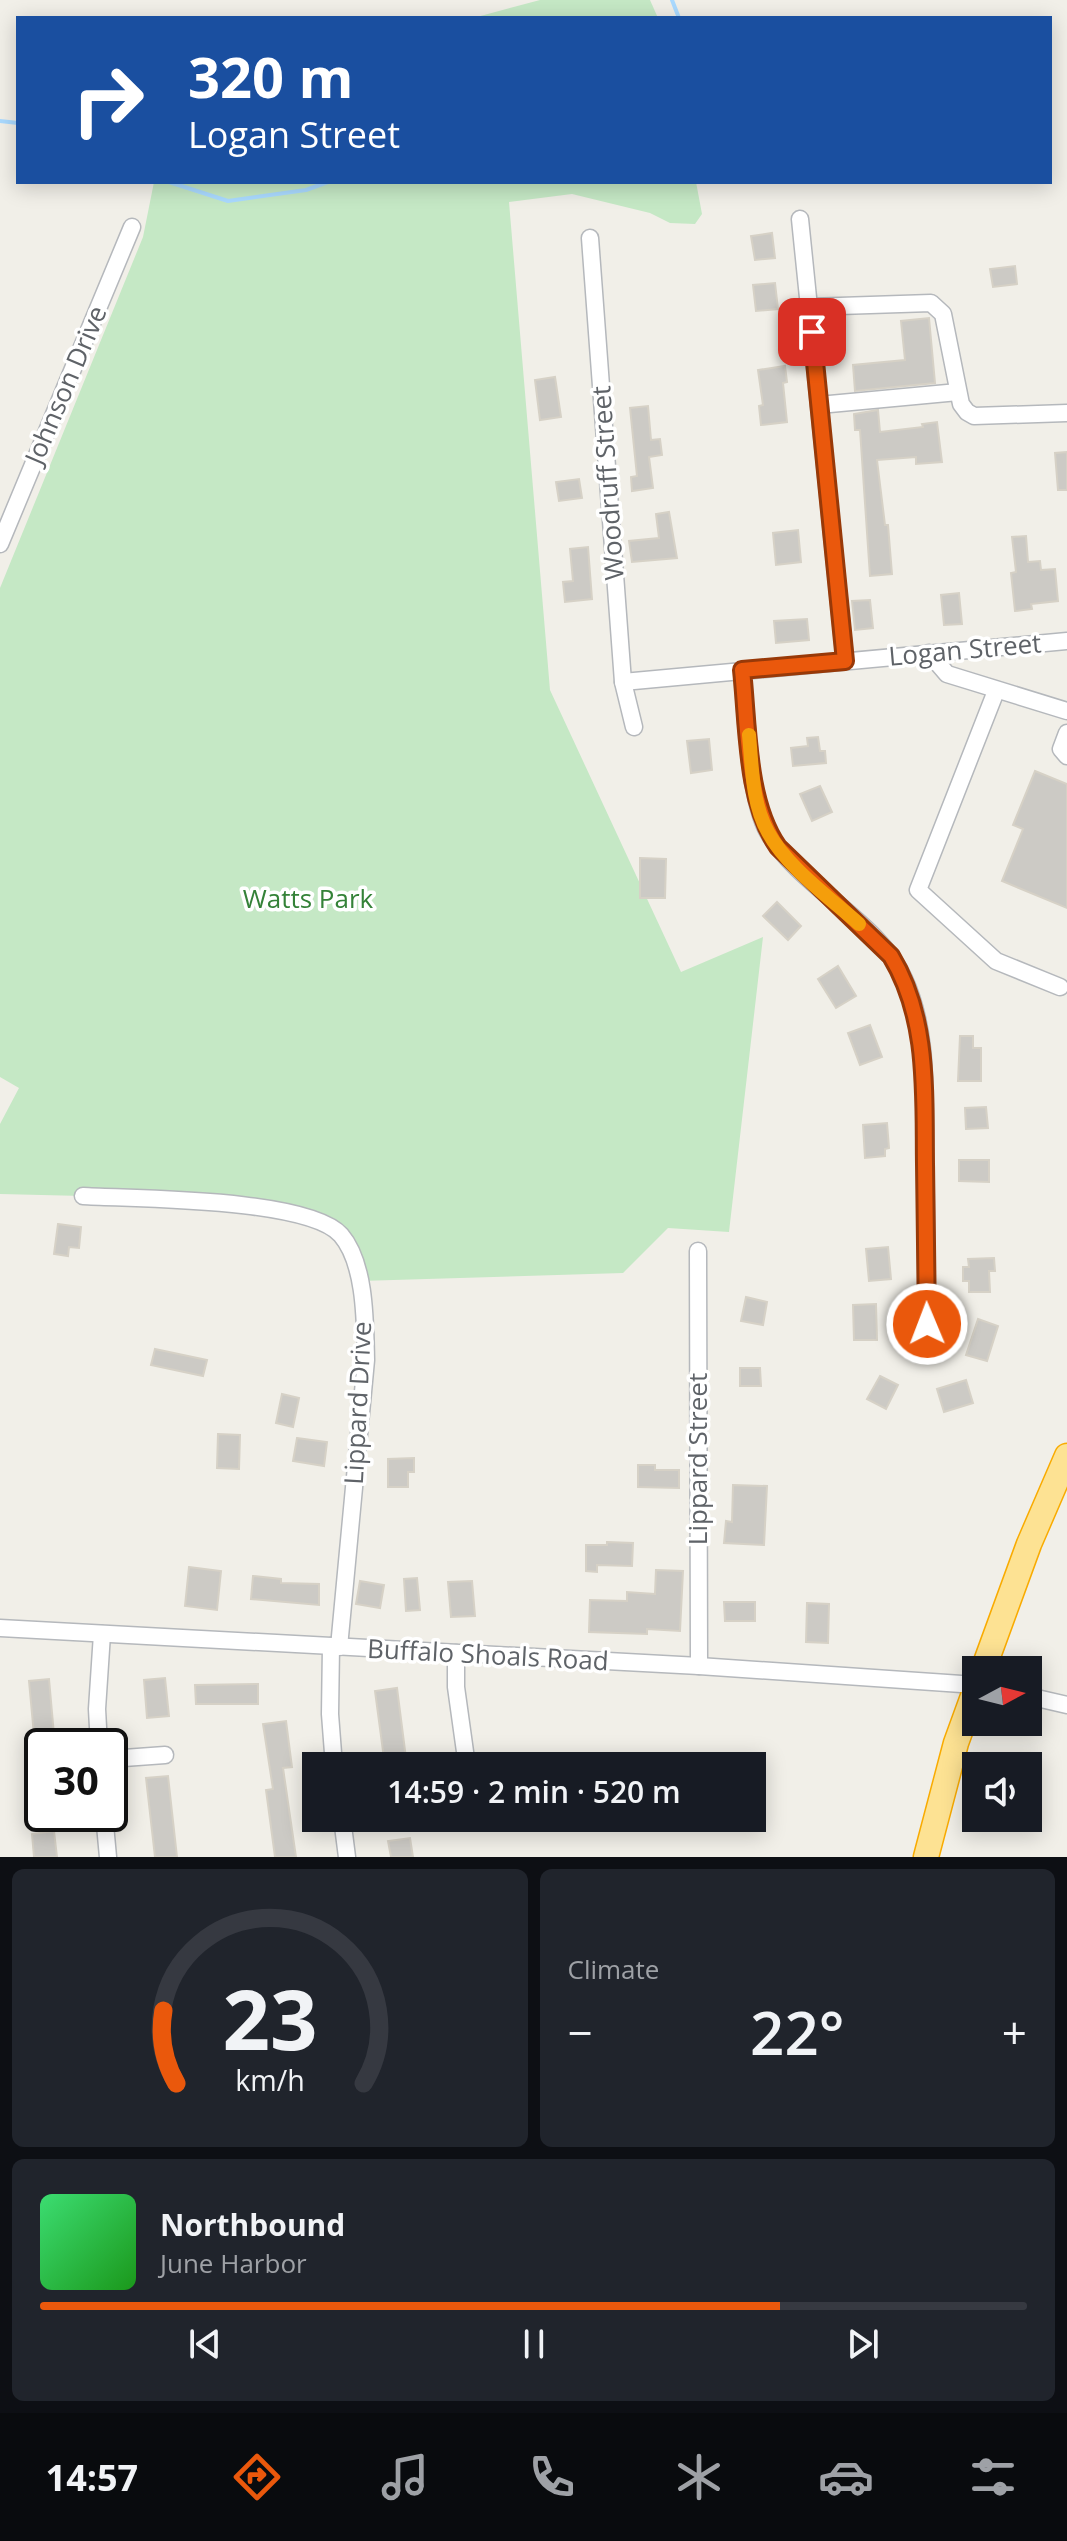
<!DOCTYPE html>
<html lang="en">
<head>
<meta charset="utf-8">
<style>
	:root { --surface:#171b24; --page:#20242c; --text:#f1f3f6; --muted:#9ea1a6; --line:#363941; --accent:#ea580c }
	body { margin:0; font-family:"Open Sans",sans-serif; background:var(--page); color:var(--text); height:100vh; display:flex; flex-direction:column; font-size:30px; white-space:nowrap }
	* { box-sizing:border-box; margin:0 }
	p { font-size:26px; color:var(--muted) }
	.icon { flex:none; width:44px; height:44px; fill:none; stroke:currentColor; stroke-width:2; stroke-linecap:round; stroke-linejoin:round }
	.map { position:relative; height:1857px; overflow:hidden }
	.drawer { display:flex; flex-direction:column; gap:12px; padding:12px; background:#0d0f14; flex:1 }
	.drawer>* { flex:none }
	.top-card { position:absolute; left:16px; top:16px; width:1036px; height:168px; border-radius:0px; box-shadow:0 4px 20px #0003; background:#1a4fa0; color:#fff; overflow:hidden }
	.needle { width:52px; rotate:83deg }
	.tools { position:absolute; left:962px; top:1656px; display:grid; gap:16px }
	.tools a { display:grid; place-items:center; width:80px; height:80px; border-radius:0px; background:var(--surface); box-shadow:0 4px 20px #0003; font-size:40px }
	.speed { position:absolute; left:24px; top:1728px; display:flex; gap:16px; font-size:40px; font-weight:700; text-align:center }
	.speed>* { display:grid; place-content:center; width:104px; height:104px; border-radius:50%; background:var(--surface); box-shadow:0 4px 20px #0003; line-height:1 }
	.speed .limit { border:4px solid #111; border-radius:12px; background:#fff; color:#111 }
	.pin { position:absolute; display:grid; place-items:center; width:68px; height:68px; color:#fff; margin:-34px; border-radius:16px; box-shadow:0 4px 12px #0006 }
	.me { position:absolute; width:88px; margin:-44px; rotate:359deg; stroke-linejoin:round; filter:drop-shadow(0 0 6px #0008) }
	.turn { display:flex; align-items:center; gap:28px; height:168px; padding:0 40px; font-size:36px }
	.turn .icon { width:104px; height:104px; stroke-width:2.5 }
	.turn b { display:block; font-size:56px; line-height:68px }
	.big { font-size:60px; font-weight:600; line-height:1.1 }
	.drawer .tile { flex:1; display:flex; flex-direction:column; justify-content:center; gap:12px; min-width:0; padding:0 28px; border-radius:12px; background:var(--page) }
	.drawer .dial { align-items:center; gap:0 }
	.dial svg { height:208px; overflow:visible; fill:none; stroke:var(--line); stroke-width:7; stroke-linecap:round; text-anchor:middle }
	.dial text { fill:var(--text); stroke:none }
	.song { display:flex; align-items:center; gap:24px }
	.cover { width:96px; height:96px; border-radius:12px; background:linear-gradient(135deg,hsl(140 70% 55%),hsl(120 70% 35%)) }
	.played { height:8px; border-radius:4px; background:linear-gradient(90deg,var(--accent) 75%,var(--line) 75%) }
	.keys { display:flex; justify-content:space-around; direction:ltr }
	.heat { display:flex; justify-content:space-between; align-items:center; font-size:44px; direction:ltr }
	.drawer .tiles { flex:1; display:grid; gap:12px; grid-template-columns:1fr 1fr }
	.tile:last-child { grid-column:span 2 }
	.trip { position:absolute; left:302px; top:1752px; width:464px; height:80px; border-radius:0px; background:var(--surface); box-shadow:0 4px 20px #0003; font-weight:600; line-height:80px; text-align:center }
	.menu { display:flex; height:128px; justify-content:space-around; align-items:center; background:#090b0e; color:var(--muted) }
	.menu .icon { width:56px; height:56px }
	.menu .on { color:var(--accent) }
	.menu b { font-size:36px; color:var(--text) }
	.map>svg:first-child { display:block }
	.green { fill:#c5e8c5 }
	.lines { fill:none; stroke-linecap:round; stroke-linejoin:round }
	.stream { stroke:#aadaff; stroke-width:4 }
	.building { fill:#cccac5; stroke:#d6d1c6; stroke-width:2 }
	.minor-casing { stroke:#b5b8bc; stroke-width:19 }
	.highway-casing { stroke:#f9ab00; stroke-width:27 }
	.minor { stroke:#fff; stroke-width:16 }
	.highway { stroke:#fde293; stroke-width:24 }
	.route-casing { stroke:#983908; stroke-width:20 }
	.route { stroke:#ea580c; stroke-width:14 }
	.slow { stroke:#f59e0b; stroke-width:14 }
	.labels { text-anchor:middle; stroke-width:7; stroke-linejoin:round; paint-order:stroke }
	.street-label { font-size:26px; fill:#5f6368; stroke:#fff }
	.park-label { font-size:26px; fill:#348238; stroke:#fff }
</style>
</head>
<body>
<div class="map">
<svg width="1067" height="1857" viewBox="0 0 1067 1857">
	<rect width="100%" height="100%" fill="#f1efe8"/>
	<g class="green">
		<polygon points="540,0 650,0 658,18 473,18"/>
		<polygon points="154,182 696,182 702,214 695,224 670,223 650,213 572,194 509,202 550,690 681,972 763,937 729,1232 668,1228 623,1273 360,1281 340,1235 299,1215 83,1196 0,1194 0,1124 19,1088 0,1077 0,588 143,237"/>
	</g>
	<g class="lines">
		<g class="stream">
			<polyline points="672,0 679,18"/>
			<polyline points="0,121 18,123"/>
			<polyline points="169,182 228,201 306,190 328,182"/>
		</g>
	</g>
	<g class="building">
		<polygon points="772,233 775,258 755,260 751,236"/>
		<polygon points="1015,266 1017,284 993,287 990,269"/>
		<polygon points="775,283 778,309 756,311 753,285"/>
		<polygon points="929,318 935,383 855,391 853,365 905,360 901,321"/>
		<polygon points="785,366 787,382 783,383 787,422 761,425 759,406 763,405 758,370"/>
		<polygon points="555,377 561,417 540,420 535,380"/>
		<polygon points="648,406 651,440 660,439 662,455 649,457 653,488 632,491 631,477 637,476 630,408"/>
		<polygon points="878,410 880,432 923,427 922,424 937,422 942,462 916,464 916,457 877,460 885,525 888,525 892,574 870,576 860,430 855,430 854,414"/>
		<polygon points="1067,452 1067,490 1058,490 1055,453"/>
		<polygon points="579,479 582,498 559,501 556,482"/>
		<polygon points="669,512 677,558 632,562 629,541 659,538 656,514"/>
		<polygon points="798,530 801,562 776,565 773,533"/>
		<polygon points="1026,536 1028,562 1040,561 1041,570 1055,569 1058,601 1031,604 1032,609 1015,611 1011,573 1016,572 1012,537"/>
		<polygon points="588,547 592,599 565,602 563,582 573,581 570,549"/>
		<polygon points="959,593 962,624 944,625 941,595"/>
		<polygon points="870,600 873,628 855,630 852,601"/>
		<polygon points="807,619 809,640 776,643 774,621"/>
		<polygon points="818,737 820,751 825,751 826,763 793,766 791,748 808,746 807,738"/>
		<polygon points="709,739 712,770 691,773 687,741"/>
		<polygon points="1035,771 1067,784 1067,908 1002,881 1023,829 1013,825"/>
		<polygon points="820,786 832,812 812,821 800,794"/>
		<polygon points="640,858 666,859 665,898 640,898"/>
		<polygon points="777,902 801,926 788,940 763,916"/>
		<polygon points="838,966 856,996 836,1008 818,979"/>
		<polygon points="870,1025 882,1057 860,1065 848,1033"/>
		<polygon points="960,1036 973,1036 973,1048 981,1048 981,1081 958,1081"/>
		<polygon points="986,1107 988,1128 966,1129 965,1108"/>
		<polygon points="887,1123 889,1148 885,1149 885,1156 865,1158 863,1125"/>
		<polygon points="959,1160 989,1160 989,1182 959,1181"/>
		<polygon points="58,1224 81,1227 79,1248 69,1247 68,1256 54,1254"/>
		<polygon points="888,1247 891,1279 869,1281 866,1249"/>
		<polygon points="994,1258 995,1271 989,1271 990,1292 969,1292 969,1281 963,1281 963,1267 969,1267 968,1259"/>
		<polygon points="746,1297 767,1302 763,1325 741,1321"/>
		<polygon points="876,1304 877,1340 854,1340 853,1305"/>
		<polygon points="978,1319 998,1326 987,1361 966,1355"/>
		<polygon points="155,1349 207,1360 203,1376 151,1365"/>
		<polygon points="740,1368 760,1368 761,1386 740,1386"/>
		<polygon points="880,1376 898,1385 886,1409 867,1399"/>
		<polygon points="966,1380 973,1403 944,1412 937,1389"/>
		<polygon points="282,1394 299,1398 293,1427 276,1423"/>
		<polygon points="218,1434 240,1435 239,1469 217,1468"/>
		<polygon points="297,1438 327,1442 324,1466 293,1461"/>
		<polygon points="414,1458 414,1472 408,1472 408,1487 388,1487 388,1459"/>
		<polygon points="638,1465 655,1465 655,1470 679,1470 679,1488 638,1487"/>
		<polygon points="733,1485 767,1486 764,1545 724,1543 726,1521 732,1522"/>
		<polygon points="607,1542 633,1543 632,1566 597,1565 597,1572 586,1571 586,1545 607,1545"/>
		<polygon points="189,1567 221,1571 217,1610 185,1606"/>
		<polygon points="656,1570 683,1571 680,1631 647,1629 647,1634 589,1632 590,1600 627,1601 627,1592 655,1594"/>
		<polygon points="253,1576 281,1579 281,1583 319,1584 319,1605 251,1599"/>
		<polygon points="417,1578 420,1610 406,1611 404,1579"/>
		<polygon points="360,1581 384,1585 380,1608 356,1604"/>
		<polygon points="472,1581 475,1616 451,1617 448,1582"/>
		<polygon points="724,1602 755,1602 755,1621 725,1621"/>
		<polygon points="807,1603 829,1604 828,1643 806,1642"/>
		<polygon points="165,1678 169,1716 147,1718 144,1680"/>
		<polygon points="49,1679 55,1746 35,1746 29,1681"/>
		<polygon points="258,1684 258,1704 196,1704 195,1685"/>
		<polygon points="397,1688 407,1766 385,1766 375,1691"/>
		<polygon points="286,1721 292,1767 283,1768 296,1857 275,1857 266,1790 273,1789 263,1724"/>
		<polygon points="168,1776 177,1857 155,1857 146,1778"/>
		<polygon points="54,1831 57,1857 34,1857 32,1834"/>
		<polygon points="410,1838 413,1857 391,1857 388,1841"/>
	</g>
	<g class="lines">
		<defs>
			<g id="minor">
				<polyline points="800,219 845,661"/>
				<polyline points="590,238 623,682 634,727"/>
				<polyline points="809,307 931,303 943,314 961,404 967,412 974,416 1067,413"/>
				<polyline points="819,405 958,392"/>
				<polyline points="0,544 132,227"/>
				<polyline points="929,653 947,674 1067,711"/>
				<path d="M 742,670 C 746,712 749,799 768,832 C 800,888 879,921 904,979 C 928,1031 924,1091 925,1147 C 926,1206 926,1265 927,1324"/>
				<polyline points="623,682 1067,641"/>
				<polyline points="996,691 918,890 996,961 1060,987"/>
				<polyline points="1067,733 1061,749 1067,756"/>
				<path d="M 83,1196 C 136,1199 308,1198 341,1235 C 366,1264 365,1324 366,1360 L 339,1647"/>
				<polyline points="698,1251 699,1666"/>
				<polyline points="0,1628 699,1666 976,1685"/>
				<polyline points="331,1646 330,1714 334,1766"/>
				<polyline points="456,1653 456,1687 467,1766"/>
				<polyline points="1028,1696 1067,1705"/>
				<polyline points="99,1746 97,1709 102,1634"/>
				<polyline points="110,1759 165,1755"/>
				<polyline points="104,1814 108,1857"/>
				<polyline points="342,1818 347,1857"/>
			</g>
			<g id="highway">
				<polyline points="983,1670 1029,1544 1067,1456"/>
				<polyline points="926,1857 956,1743 976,1688"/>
			</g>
		</defs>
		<use href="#minor" class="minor-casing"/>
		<use href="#highway" class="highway-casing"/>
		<use href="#minor" class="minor"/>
		<use href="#highway" class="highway"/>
	</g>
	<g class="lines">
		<defs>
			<path id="route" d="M 812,332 L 845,661 L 742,670 C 748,726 746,801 778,847 L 891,956 C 929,1019 924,1093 925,1164 C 926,1217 926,1270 927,1324"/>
		</defs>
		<use href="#route" class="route-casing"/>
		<use href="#route" class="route"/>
		<path class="slow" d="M 749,735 C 752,766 752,804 768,832 C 786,866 830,898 859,924"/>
	</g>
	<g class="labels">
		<g class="street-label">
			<text transform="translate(66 385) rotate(-67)" y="9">Johnson Drive</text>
			<text transform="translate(608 483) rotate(-94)" y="9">Woodruff Street</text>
			<text transform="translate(965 650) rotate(-5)" y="9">Logan Street</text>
			<text transform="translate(358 1403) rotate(-87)" y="9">Lippard Drive</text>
			<text transform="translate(698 1459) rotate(-90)" y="9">Lippard Street</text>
			<text transform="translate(488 1655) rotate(3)" y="9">Buffalo Shoals Road</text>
		</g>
		<g class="park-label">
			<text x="308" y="908">Watts Park</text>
		</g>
	</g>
</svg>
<div class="tools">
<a><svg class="needle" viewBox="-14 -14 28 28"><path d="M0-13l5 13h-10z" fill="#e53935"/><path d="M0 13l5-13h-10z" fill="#9ea1a6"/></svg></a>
<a><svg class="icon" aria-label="sound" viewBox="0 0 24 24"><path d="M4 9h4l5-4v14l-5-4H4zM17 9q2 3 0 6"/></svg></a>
</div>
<div class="speed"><div class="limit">30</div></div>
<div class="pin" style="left:812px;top:332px;background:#d93025"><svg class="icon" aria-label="arrive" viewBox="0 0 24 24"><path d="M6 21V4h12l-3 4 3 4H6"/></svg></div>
<svg class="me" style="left:927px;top:1324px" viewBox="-20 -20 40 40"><circle r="17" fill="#ea580c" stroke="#fff" stroke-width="3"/><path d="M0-11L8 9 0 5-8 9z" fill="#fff"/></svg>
<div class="trip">14:59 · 2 min · 520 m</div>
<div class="top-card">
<div class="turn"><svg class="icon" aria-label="right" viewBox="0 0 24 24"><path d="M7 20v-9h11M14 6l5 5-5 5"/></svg><div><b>320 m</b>Logan Street</div></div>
</div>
</div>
<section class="drawer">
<div class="tiles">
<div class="tile dial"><svg viewBox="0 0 100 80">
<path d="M14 69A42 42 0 1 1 86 69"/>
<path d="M14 69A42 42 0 0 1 9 41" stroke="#ea580c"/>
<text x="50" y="56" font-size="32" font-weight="700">23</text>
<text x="50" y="72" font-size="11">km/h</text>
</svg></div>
<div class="tile"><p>Climate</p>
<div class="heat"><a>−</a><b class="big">22°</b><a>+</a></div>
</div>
<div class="tile">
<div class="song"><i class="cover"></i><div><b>Northbound</b><p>June Harbor</p></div></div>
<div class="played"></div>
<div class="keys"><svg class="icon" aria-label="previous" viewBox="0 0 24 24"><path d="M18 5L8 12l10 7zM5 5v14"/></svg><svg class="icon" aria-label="pause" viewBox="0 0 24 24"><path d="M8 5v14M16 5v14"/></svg><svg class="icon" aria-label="next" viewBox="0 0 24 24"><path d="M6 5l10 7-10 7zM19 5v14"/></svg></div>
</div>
</div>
</section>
<nav class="menu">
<b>14:57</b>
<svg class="icon on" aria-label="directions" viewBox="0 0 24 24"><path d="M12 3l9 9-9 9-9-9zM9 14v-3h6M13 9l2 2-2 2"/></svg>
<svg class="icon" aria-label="music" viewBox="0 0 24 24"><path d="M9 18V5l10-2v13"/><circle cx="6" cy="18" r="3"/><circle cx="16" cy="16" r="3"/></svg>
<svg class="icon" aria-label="phone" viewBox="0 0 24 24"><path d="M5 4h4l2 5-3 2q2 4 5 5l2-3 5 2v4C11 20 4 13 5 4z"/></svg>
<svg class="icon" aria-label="climate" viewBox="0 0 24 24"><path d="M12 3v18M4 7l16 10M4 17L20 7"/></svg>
<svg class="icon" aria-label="car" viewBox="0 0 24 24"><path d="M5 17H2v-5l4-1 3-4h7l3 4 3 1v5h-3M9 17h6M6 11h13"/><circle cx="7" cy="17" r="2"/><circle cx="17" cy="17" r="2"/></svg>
<svg class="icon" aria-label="filters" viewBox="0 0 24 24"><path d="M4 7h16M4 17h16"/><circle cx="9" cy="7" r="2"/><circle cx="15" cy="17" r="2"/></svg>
</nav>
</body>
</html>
